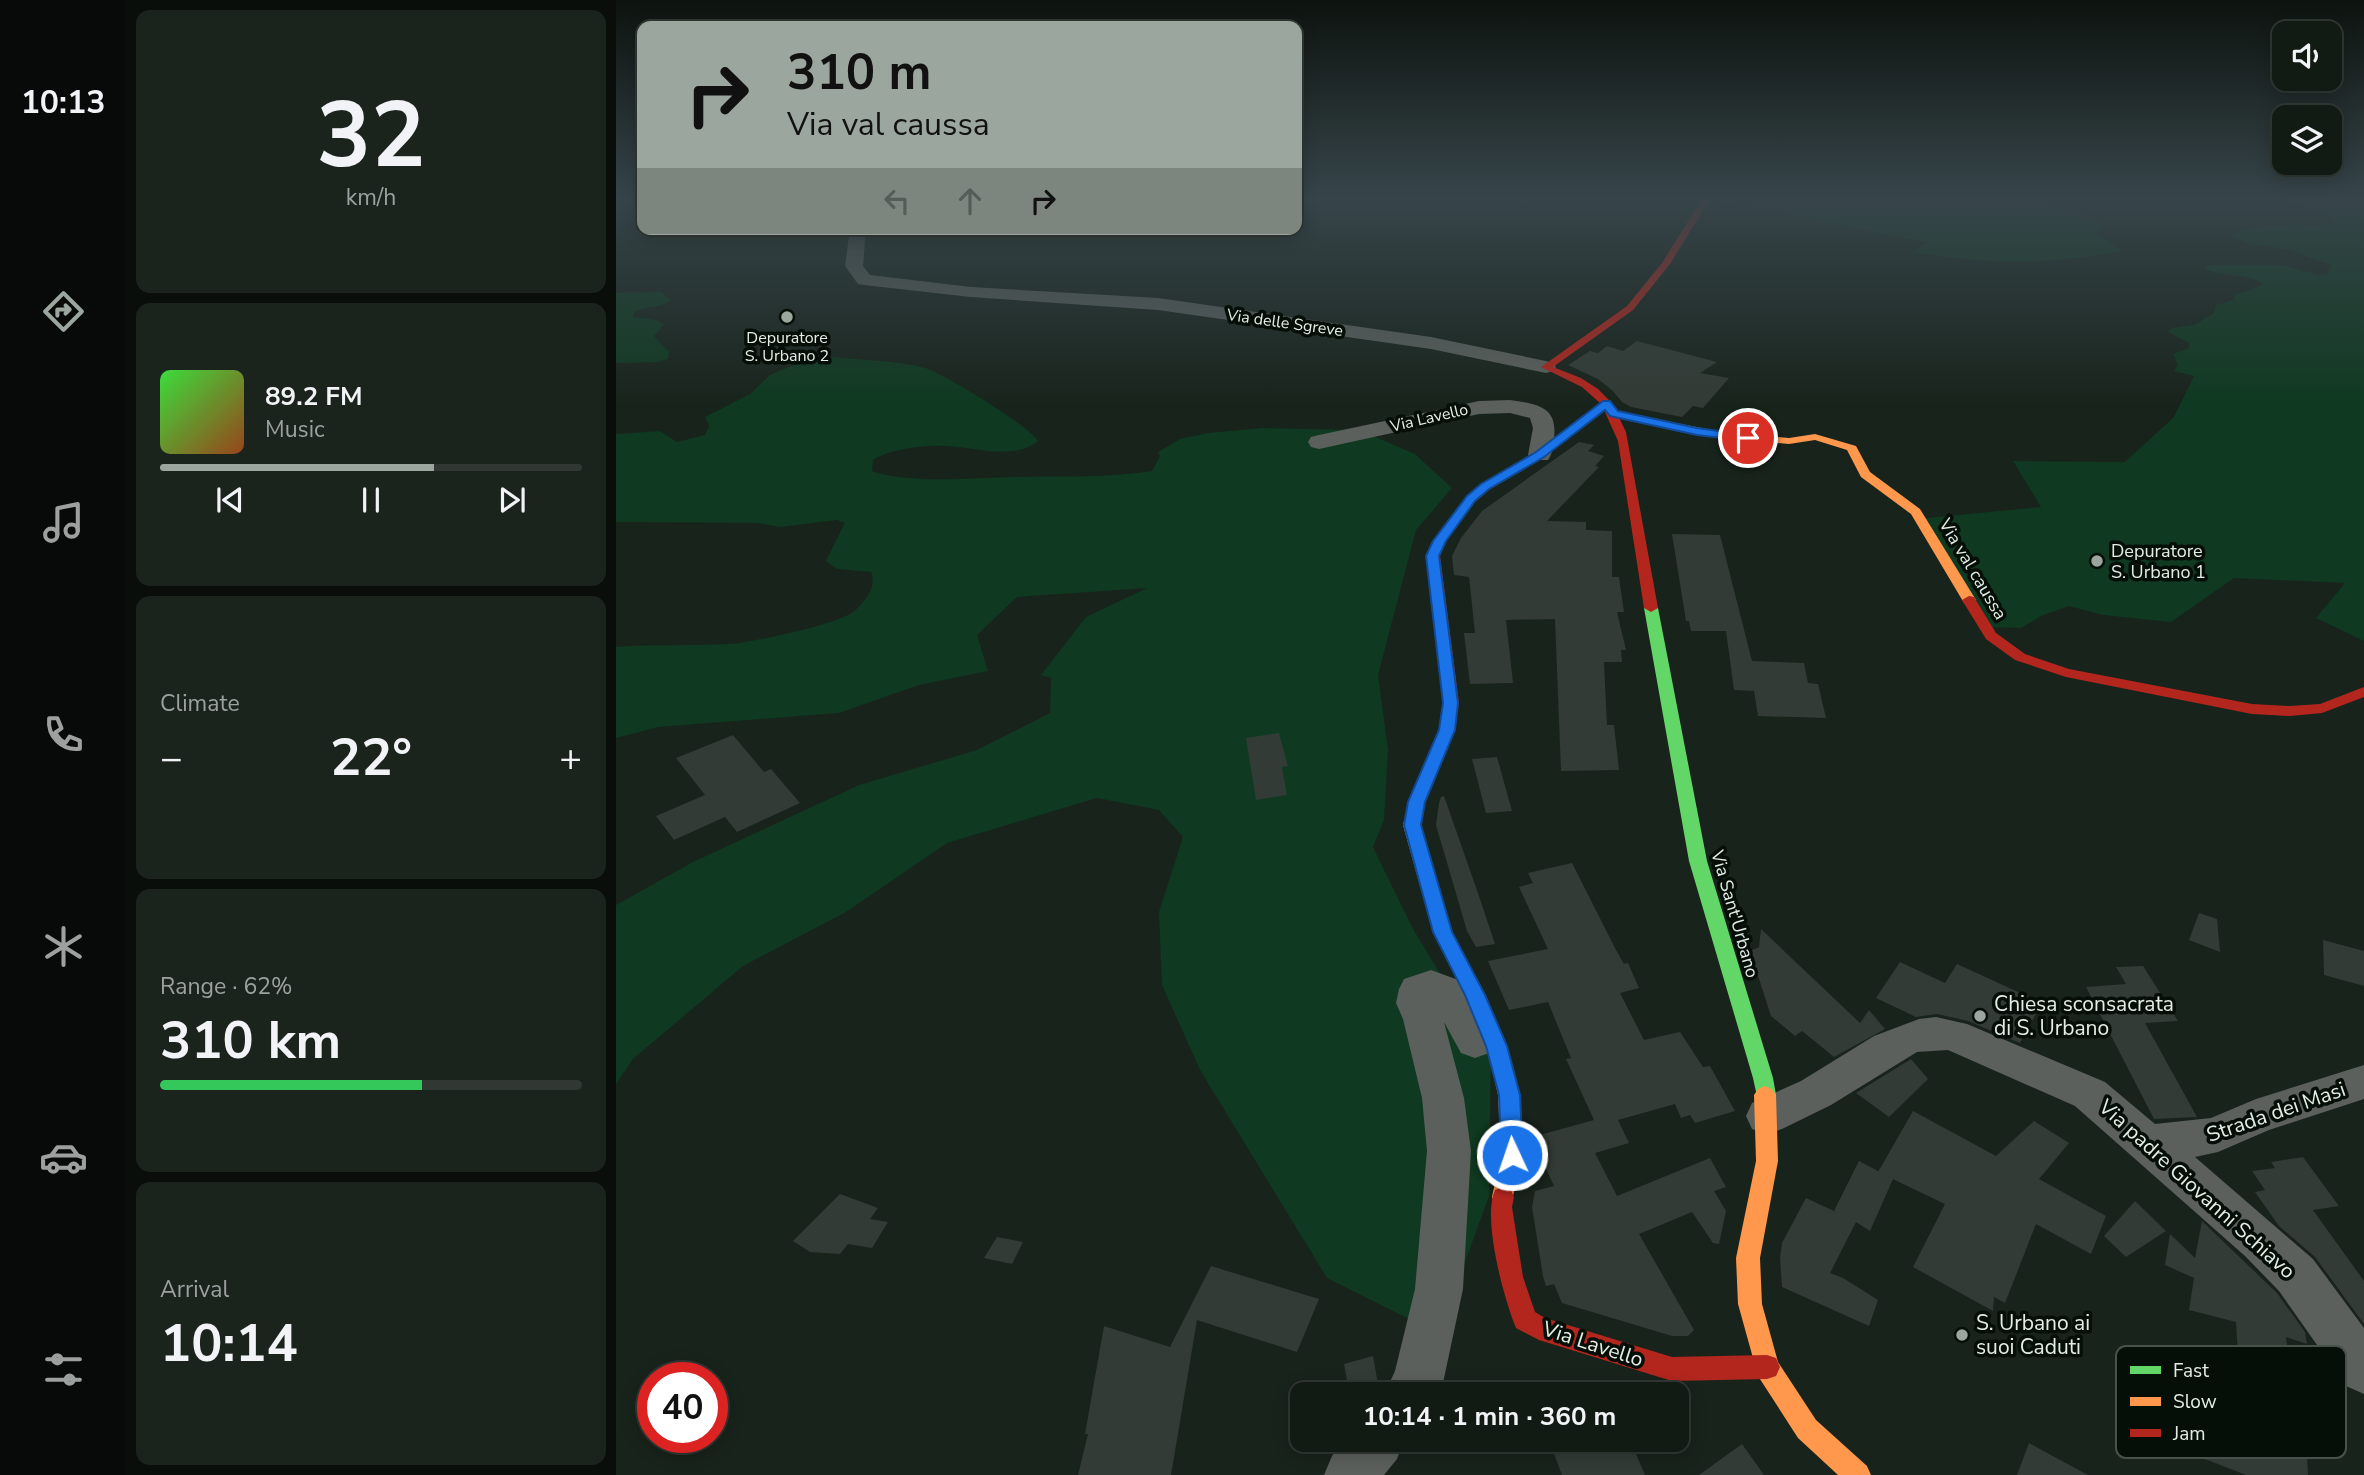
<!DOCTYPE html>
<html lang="en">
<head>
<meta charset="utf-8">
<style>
	:root { --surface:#121a14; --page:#1b231d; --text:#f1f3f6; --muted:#9ca1a0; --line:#313834; --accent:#9ba79e }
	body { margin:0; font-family:"Nunito Sans",sans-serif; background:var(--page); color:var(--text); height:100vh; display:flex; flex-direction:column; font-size:26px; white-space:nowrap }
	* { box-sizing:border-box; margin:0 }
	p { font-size:23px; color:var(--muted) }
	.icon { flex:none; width:38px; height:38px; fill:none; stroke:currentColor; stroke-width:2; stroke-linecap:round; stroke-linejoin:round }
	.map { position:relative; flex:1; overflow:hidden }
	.sheet { display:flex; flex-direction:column; gap:10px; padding:10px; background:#0a0e0b; width:490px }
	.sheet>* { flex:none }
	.top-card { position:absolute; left:21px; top:21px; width:665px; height:214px; border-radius:14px; box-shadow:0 4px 18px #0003,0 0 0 2px var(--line); background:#9ba79e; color:#111; overflow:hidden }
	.fabs { position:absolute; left:1656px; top:21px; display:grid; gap:14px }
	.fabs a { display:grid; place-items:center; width:70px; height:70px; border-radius:14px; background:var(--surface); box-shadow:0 4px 18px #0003,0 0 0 2px var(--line); font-size:35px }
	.speed { position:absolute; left:21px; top:1362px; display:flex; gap:14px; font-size:35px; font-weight:700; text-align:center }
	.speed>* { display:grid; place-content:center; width:91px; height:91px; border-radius:50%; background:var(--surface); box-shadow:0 4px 18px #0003,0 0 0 2px var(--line); line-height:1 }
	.speed .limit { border:10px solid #d22; background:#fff; color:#111 }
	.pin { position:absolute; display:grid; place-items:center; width:60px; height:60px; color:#fff; margin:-30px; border:4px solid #fff; border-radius:50%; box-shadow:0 2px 7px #0007 }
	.me { position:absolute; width:77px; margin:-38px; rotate:357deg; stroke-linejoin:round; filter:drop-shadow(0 0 5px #0008) }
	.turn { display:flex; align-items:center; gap:24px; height:147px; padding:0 35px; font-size:32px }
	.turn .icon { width:91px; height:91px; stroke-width:2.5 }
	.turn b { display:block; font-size:49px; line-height:60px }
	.lanes { display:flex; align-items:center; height:66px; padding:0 35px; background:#0003; justify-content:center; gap:35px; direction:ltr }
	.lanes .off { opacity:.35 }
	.big { font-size:52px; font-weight:700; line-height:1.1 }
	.sheet .tile { flex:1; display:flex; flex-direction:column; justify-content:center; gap:10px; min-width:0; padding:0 24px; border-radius:14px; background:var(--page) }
	.sheet .dial { align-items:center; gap:0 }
	.dial b { font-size:91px; line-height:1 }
	.song { display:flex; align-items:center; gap:21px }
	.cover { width:84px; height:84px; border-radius:10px; background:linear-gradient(135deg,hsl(120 70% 55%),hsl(20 70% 35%)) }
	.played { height:7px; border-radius:4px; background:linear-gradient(90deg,var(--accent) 65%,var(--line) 65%) }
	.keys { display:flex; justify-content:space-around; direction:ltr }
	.heat { display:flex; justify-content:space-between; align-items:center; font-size:38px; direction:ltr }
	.charge { height:10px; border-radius:5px; background:linear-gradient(90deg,#34c759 62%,var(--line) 0) }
	.trip { position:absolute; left:674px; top:1382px; width:399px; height:70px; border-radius:14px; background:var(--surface); box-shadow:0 4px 18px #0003,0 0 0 2px var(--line); font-weight:700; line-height:70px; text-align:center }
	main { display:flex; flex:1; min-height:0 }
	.tab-bar { display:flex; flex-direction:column; width:126px; justify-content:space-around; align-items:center; background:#070a08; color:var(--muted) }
	.tab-bar .icon { width:49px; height:49px }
	.tab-bar .current { color:var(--accent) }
	.tab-bar b { font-size:32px; color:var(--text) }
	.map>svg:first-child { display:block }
	.green { fill:#0f3920 }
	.building { fill:#323b35 }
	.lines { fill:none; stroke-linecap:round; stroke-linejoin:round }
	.street { fill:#5b605c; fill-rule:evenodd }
	.fast { fill:#63d668; fill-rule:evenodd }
	.slow { fill:#ff974d; fill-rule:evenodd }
	.jam { fill:#b3261e; fill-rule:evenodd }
	.route { fill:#1a73e8; stroke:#114b97; stroke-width:2 }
	.poi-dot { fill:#9ba79e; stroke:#060e08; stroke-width:2.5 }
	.labels { text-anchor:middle; stroke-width:7; stroke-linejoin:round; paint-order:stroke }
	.far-street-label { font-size:16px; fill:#e2eee5; stroke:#060e08 }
	.far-poi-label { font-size:16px; fill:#e2eee5; stroke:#060e08 }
	.poi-label { font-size:18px; fill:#e2eee5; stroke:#060e08; text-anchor:start }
	.street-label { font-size:18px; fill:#e2eee5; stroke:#060e08 }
	.near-poi-label { font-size:21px; fill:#e2eee5; stroke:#060e08; text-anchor:start }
	.near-street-label { font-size:21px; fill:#e2eee5; stroke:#060e08 }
	.key { fill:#060e08; stroke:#48514a; stroke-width:2 }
	.key-label { font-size:19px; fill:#e2eee5 }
</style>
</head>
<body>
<main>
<nav class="tab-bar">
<b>10:13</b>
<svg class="icon current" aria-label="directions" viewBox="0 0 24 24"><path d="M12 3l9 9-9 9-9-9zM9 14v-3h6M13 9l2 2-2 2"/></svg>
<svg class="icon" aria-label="music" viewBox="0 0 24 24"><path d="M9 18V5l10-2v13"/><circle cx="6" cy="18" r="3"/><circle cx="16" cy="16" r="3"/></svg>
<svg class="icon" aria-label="phone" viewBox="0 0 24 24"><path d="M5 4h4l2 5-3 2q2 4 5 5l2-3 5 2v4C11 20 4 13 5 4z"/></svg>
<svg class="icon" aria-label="climate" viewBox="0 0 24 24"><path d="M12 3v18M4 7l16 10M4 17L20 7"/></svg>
<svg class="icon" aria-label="car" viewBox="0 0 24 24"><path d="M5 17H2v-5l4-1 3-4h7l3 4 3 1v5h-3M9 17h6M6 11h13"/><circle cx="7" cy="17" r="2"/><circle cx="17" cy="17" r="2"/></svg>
<svg class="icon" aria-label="filters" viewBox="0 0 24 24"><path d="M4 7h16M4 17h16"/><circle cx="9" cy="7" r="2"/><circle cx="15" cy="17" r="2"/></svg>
</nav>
<section class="sheet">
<div class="tile dial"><b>32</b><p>km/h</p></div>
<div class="tile">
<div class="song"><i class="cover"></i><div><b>89.2 FM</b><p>Music</p></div></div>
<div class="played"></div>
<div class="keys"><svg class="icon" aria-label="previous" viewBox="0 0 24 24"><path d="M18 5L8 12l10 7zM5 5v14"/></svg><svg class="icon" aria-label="pause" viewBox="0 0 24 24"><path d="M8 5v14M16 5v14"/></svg><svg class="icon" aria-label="next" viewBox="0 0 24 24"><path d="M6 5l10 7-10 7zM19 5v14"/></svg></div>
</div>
<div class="tile"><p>Climate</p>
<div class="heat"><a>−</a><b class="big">22°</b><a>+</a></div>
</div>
<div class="tile"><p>Range · 62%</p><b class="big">310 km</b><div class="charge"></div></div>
<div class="tile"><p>Arrival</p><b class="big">10:14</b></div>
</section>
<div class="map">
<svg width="1748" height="1475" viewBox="0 0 1748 1475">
	<rect width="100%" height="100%" fill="#18231b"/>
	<g class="green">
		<path d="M 1104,199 L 1423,199 L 1487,223 L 1480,233 L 1506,251 C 1436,265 1366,264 1296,252 L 1311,242 L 1102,202 Z"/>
		<path d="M 1669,199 L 1748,199 L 1748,641 L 1700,618 L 1729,583 L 1618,578 L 1555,622 L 1487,615 L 1453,606 L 1425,616 L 1405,628 L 1363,627 L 1301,519 L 1425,507 L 1397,461 L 1509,462 L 1558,417 L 1578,376 L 1558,371 L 1562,365 L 1557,354 L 1573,348 L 1573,343 L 1552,332 L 1556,328 L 1579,325 L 1598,313 L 1600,305 L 1618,300 L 1619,295 L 1648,284 C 1633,273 1607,277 1589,269 L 1591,265 L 1665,265 L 1704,275 L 1712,273 L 1715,265 L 1673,250 L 1633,243 L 1614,236 C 1640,220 1687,227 1717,225 L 1717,218 Z"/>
		<path d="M 45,292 L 55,300 C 45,309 30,305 18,312 L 17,317 L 40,320 L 48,324 L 38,336 L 53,352 L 52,359 L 41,362 L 0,363 L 0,293 Z"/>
		<path d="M 217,357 C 242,360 287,361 309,368 C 327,373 415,427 422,441 C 398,461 359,447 331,446 C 311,445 273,449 257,460 L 256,471 C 291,484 357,478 395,477 C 443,476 489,478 536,471 L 544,456 L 542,452 L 564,439 L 592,433 L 647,428 L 743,430 L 799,454 L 836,488 L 800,530 L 762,675 L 772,750 L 768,820 L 757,847 L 797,929 L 875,1057 L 873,1196 L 823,1334 L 711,1278 L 584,1070 L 546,985 L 543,912 L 567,837 L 543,810 L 481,798 L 331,843 L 230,912 L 127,966 L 17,1059 L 0,1084 L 0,905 L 77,862 L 243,785 L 361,750 L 434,713 L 435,678 L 425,675 L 470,617 L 531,588 L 401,597 L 361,635 L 372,671 L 303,685 L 223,713 L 42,727 L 0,738 L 0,647 C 38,644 75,646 113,644 C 134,643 222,624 237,612 C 249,602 261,587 255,572 L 221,569 L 210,561 L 229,523 L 221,520 L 164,527 L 142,523 L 0,522 L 0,434 L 44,431 L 61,442 L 89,435 L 93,426 L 89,417 L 134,394 L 154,375 L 175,366 Z"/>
	</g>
	<g class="building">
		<polygon points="1021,341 1101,362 1084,373 1113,378 1087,408 1077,406 1066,417 1015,407 1006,402 997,391 982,379 952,365 974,351 982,353 991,346 1007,351"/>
		<polygon points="963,442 978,445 972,451 988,456 979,466 983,467 931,521 970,522 970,530 996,531 996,577 1003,577 1008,612 1001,612 1010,650 1005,650 1006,662 988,662 991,725 998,725 1003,770 945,771 939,619 890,620 897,683 854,684 848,633 859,633 853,577 838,575 836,556 845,538 866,511"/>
		<polygon points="1056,534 1104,535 1136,661 1188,663 1192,683 1202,684 1210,718 1142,716 1138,691 1118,690 1110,631 1075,631 1073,621 1070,621"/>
		<polygon points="663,733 672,766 666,767 671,795 640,800 630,738"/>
		<polygon points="117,735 148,772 155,769 184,803 121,832 109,817 58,840 40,816 89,795 60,758"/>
		<polygon points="881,757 896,811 870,813 856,759"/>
		<polygon points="828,796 863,896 879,944 860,947 851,931 820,825 823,803 825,797"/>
		<polygon points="956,863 999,948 1008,964 1012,963 1023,988 1004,993 1028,1040 1064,1032 1087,1067 1094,1066 1119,1111 1079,1123 1074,1115 1065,1118 1059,1104 1002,1120 1013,1143 979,1153 1001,1196 1094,1158 1110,1187 1098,1191 1110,1211 1103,1244 1097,1243 1076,1212 1023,1234 1078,1330 1072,1336 1056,1336 946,1303 938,1284 930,1286 927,1276 916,1207 919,1191 938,1186 925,1158 924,1135 978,1120 950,1059 955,1058 932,1002 893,1010 872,961 932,949 903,887 917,883 912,873"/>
		<polygon points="1583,913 1601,919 1604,952 1573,940"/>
		<polygon points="1145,929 1244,1023 1253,1010 1269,1029 1218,1057 1186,1031 1179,1036 1155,1016 1134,951 1143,947"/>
		<polygon points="1707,940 1748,951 1748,986 1708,975"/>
		<polygon points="1284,962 1329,983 1341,964 1426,1003 1404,1043 1352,1021 1321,1014 1300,1017 1260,998"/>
		<polygon points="1527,966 1562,1021 1529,1023 1581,1117 1538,1119 1470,987 1510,984 1500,967"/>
		<polygon points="1295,1059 1312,1079 1273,1117 1240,1093"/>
		<polygon points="1297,1111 1380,1156 1418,1121 1453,1143 1423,1179 1490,1216 1475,1254 1420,1224 1389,1303 1378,1297 1377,1311 1297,1267 1329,1204 1262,1172"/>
		<polygon points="1687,1157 1723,1206 1697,1210 1748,1281 1748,1324 1699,1257 1663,1226 1639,1192 1649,1190 1636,1171 1659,1168 1655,1162"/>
		<polygon points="1243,1161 1277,1179 1254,1231 1240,1222 1214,1273 1227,1278 1262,1300 1253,1326 1166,1287 1164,1258 1166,1243 1190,1198 1218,1211"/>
		<polygon points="224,1194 262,1208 254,1219 272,1222 256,1248 232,1244 224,1254 194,1252 177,1241"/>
		<polygon points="1519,1201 1550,1231 1510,1257 1488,1236"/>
		<polygon points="1586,1221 1661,1293 1689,1332 1691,1344 1670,1337 1680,1409 1689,1412 1692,1475 1630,1475 1512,1429 1515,1349 1624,1389 1620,1322 1573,1310 1578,1278 1549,1265 1554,1234 1579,1258"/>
		<polygon points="381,1237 407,1242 396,1264 368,1258"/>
		<polygon points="595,1266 703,1299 681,1352 581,1320 555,1475 462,1475 472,1434 469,1434 488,1326 554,1347"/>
		<polygon points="757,1356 762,1384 733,1392 728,1364"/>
		<polygon points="933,1440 1014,1440 1029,1475 946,1475"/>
		<polygon points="1413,1443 1472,1475 1401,1475"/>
		<polygon points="1126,1444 1148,1475 1083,1475"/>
	</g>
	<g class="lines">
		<g class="street">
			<polygon points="234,229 250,229 247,266 254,275 355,287 542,298 815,337 930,361 937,363 940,367 937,371 930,373 815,349 542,310 355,297 248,285 242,284 229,266"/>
			<path d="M 894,400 C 921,404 942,406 938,438 C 937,446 937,453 932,460 L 916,460 L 912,455 L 917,428 L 914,418 L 894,413 L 863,414 L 703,449 L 695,447 L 692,442 L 695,437 L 703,435 L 863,401 Z"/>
			<polygon points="815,970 845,981 879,1042 873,1053 859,1058 845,1053 828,1022 848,1098 855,1151 847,1289 827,1383 822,1395 768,1395 779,1371 799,1289 811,1151 806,1098 787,1019 780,1003 783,989 788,979"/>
			<polygon points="1320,1017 1351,1024 1489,1082 1539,1124 1595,1118 1640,1099 1748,1065 1748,1099 1653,1130 1602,1152 1579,1157 1697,1259 1748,1328 1748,1394 1730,1386 1663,1291 1629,1256 1459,1106 1332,1050 1301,1052 1215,1105 1166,1129 1151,1134 1136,1129 1130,1116 1136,1103 1185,1081 1258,1036 1303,1019"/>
			<polygon points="729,1440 788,1440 781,1459 768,1475 708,1475 716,1456"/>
		</g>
		<polygon class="fast" points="1035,604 1042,608 1091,861 1157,1078 1160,1095 1156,1101 1149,1104 1142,1101 1137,1078 1073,861 1028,608"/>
		<g class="slow">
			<polygon points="998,411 1111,433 1173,438 1199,434 1240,446 1254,472 1304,509 1360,600 1353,604 1348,603 1295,514 1245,477 1231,450 1199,440 1173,444 1111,439 994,416 993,414"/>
			<polygon points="801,795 809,800 805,825 835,932 869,994 891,1046 904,1095 907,1155 895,1204 887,1207 879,1204 876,1197 885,1155 882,1095 871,1046 849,994 817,932 787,825 793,800"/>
			<polygon points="1149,1086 1156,1089 1160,1095 1162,1161 1144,1258 1146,1304 1162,1362 1200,1420 1251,1466 1255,1475 1222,1475 1182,1438 1142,1376 1122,1304 1120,1258 1140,1161 1138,1095 1142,1089"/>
		</g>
		<g class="jam">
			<polygon points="1086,199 1094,199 1054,264 1017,310 937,367 965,378 982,389 996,403 1010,432 1042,608 1035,612 1028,608 1002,441 988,410 928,457 873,490 859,502 830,541 824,556 843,703 839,730 809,800 807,804 795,804 793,800 823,730 827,703 810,556 818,541 851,496 865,484 920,453 984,403 966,387 925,367 1011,306 1046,263"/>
			<polygon points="1353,596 1358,597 1380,633 1409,654 1453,669 1636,704 1674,706 1704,704 1748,687 1748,697 1706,713 1674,716 1636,714 1450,677 1399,660 1370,639 1346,600"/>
			<path d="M 887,1187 L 895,1190 L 898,1197 L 896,1207 L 907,1277 L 919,1312 L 929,1318 L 1056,1357 L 1151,1355 L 1160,1358 L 1164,1367 L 1160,1376 L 1151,1379 L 1056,1381 L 923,1340 L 900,1328 C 888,1299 866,1219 879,1190 Z"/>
		</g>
	</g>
	<linearGradient id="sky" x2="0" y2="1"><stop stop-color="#0d130f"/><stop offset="0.49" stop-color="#37454a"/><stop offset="1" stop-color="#37454a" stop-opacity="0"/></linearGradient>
	<rect width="1748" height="406" fill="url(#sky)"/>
	<polygon class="route" points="987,401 994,401 1002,411 1081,428 1132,435 1137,438 1132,441 1081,435 994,416 989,410 928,457 873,489 859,501 830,541 823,556 842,703 839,730 809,802 805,825 836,932 869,995 891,1046 904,1095 907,1155 904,1162 896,1165 889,1162 885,1155 883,1095 870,1046 849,995 817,932 788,825 792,802 823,730 827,703 810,556 817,541 851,496 865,484 920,452"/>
	<g class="poi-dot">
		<circle cx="171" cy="317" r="7"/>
		<circle cx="1481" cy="561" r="7"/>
		<circle cx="1364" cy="1016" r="7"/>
		<circle cx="1346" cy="1335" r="7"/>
	</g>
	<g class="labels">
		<g class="far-street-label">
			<text transform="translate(669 322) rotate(8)" y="6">Via delle Sgreve</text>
			<text transform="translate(813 417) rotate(-13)" y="6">Via Lavello</text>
		</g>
		<g class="far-poi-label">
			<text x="171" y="343">Depuratore<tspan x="171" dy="18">S. Urbano 2</tspan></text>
		</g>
		<g class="poi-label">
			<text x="1495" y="557">Depuratore<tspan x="1495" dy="21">S. Urbano 1</tspan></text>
		</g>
		<g class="street-label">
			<text transform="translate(1357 569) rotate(59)" y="6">Via val caussa</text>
			<text transform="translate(1119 914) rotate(74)" y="6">Via Sant'Urbano</text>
		</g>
		<g class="near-poi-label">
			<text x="1378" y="1011">Chiesa sconsacrata<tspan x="1378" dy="24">di S. Urbano</tspan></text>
			<text x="1360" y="1330">S. Urbano ai<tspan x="1360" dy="24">suoi Caduti</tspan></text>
		</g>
		<g class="near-street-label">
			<text transform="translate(1660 1112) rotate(-19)" y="7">Strada dei Masi</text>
			<text transform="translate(1581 1189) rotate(42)" y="7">Via padre Giovanni Schiavo</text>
			<text transform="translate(977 1344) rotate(18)" y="7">Via Lavello</text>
		</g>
	</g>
	<rect x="1500" y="1346" width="230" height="112" rx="10" class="key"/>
	<rect x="1514" y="1366" width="31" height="8" fill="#63d668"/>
	<rect x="1514" y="1397" width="31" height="9" fill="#ff974d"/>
	<rect x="1514" y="1429" width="31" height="8" fill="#b3261e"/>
	<g class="key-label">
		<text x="1557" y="1377">Fast</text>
		<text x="1557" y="1408">Slow</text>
		<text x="1557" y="1440">Jam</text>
	</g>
</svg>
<div class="fabs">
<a><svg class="icon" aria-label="sound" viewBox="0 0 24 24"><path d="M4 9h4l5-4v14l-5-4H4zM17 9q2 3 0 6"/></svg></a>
<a><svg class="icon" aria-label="layers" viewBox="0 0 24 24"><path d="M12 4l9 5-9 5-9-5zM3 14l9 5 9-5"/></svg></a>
</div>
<div class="speed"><div class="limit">40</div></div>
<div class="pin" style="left:1132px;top:438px;background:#d93025"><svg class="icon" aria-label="arrive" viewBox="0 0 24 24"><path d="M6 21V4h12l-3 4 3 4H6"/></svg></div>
<svg class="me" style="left:896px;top:1155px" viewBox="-20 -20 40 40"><circle r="17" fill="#1a73e8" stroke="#fff" stroke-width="3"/><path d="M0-11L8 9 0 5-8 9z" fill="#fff"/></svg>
<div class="trip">10:14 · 1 min · 360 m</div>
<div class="top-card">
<div class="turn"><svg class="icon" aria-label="right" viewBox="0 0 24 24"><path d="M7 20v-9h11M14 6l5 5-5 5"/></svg><div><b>310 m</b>Via val caussa</div></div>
<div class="lanes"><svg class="icon off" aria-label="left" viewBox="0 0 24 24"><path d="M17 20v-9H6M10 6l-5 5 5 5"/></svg><svg class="icon off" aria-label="ahead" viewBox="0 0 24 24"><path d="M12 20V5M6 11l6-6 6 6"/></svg><svg class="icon" aria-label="right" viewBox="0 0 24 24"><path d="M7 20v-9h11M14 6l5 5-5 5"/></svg></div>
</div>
</div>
</main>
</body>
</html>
